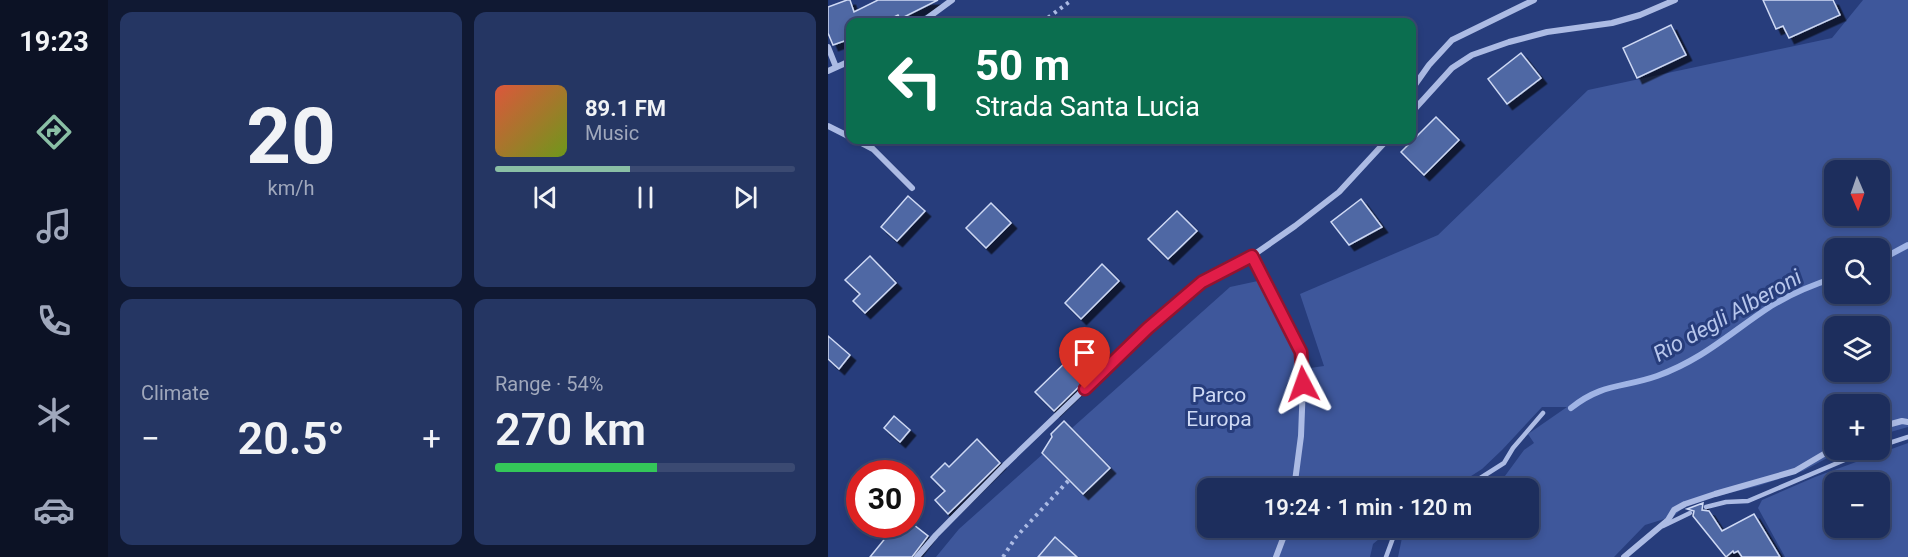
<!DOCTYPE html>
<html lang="en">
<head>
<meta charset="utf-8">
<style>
	:root { --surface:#1d2e5d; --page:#253663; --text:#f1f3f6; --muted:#a0a8bc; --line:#3b4a72; --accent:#8abfa5 }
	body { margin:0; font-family:Roboto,sans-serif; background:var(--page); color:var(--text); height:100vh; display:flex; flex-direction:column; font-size:22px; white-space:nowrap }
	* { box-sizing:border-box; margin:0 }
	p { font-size:20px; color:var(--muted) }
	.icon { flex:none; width:33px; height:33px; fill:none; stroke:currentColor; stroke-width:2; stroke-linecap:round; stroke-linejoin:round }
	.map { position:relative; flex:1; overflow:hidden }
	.sheet { display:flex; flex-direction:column; gap:12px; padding:12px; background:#101933; width:720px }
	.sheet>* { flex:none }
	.top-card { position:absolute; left:18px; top:18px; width:570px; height:126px; border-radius:12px; box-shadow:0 3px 9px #0003,0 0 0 2px var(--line); background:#0b6e4f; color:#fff; overflow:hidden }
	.needle { width:39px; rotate:178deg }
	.fabs { position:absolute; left:996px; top:160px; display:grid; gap:12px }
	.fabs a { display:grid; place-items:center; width:66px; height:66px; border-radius:12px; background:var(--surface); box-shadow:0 3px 9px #0003,0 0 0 2px var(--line); font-size:30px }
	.speed { position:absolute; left:18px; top:460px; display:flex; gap:12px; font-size:30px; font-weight:700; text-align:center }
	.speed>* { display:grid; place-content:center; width:78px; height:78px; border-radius:50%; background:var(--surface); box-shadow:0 3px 9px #0003,0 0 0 2px var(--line); line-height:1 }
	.speed .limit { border:9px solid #d22; background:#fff; color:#111 }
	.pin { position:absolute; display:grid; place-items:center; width:51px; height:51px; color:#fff; margin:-62px -26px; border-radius:50% 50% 50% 0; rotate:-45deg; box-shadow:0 0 6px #0007 }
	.pin .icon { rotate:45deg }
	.me { position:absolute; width:66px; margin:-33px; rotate:356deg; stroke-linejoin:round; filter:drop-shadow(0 0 4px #0008) }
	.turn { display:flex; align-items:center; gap:21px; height:126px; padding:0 30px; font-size:27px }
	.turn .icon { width:78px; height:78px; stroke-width:2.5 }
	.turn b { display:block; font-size:42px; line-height:51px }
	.big { font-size:45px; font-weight:600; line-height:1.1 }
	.sheet .card { flex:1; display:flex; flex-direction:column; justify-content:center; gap:9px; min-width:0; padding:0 21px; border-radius:12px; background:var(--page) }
	.sheet .dial { align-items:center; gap:0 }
	.dial b { font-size:78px; line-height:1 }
	.song { display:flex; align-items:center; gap:18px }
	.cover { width:72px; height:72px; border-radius:9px; background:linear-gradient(135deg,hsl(10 70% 55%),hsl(80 70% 35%)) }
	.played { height:6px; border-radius:3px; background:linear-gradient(90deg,var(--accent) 45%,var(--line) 45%) }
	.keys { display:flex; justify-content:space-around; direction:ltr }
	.heat { display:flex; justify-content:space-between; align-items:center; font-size:33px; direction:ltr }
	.charge { height:9px; border-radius:4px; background:linear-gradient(90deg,#34c759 54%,var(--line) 0) }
	.sheet .tiles { flex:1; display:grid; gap:12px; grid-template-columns:repeat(2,1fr) }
	.trip { position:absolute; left:369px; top:478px; width:342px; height:60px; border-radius:12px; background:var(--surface); box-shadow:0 3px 9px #0003,0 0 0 2px var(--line); font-weight:600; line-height:60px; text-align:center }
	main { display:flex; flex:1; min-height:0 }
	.dock { display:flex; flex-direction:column; width:108px; justify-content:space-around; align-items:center; background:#0c1225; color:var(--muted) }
	.dock .icon { width:42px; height:42px }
	.dock .on { color:var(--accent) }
	.dock b { font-size:27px; color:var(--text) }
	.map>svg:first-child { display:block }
	.green { fill:#3e579b; fill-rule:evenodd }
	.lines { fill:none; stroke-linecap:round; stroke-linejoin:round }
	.stream { stroke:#a0b4e5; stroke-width:6 }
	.building { fill:#5067a4; stroke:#ced9f4; stroke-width:1.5; filter:url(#shadow) }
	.path { stroke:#acbbe4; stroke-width:4; stroke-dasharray:3 4.5; stroke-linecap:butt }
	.lane { stroke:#acbbe4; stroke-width:4.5 }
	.street { stroke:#acbbe4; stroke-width:6 }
	.route-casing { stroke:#92132f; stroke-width:15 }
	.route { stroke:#e11d48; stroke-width:10 }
	.labels { text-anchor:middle; stroke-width:6; stroke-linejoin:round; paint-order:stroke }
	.park-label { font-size:21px; fill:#ced9f4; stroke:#273d7c }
	.water-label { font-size:22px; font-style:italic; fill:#b7c6ec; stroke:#273d7c }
</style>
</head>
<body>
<main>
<nav class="dock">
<b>19:23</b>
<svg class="icon on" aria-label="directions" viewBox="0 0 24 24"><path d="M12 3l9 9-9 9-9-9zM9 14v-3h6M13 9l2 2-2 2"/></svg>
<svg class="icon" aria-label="music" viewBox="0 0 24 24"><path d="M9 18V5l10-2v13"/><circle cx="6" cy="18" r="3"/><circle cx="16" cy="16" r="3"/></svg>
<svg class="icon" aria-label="phone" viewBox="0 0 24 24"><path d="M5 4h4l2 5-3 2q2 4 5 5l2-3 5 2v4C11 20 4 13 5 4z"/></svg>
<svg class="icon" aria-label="climate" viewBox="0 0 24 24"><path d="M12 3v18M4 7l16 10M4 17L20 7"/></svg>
<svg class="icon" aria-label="car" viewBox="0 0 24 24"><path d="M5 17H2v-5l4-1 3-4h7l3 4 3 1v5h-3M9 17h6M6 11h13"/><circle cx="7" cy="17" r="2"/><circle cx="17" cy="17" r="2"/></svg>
</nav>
<section class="sheet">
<div class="tiles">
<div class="card dial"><b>20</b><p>km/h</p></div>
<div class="card">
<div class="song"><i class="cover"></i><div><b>89.1 FM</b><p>Music</p></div></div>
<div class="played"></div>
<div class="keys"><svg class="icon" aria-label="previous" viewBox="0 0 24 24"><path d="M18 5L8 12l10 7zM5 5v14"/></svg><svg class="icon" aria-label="pause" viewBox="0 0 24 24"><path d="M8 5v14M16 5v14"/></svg><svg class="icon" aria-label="next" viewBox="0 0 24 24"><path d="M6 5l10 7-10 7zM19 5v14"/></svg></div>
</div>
<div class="card"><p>Climate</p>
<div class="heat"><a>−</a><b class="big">20.5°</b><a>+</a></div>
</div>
<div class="card"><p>Range · 54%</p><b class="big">270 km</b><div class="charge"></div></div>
</div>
</section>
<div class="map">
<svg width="1080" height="557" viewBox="0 0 1080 557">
	<defs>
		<filter id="shadow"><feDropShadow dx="5.5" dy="5.5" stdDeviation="0" flood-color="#0009"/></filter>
	</defs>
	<rect width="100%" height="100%" fill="#273d7c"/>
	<g class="green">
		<path d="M 1035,0 L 1080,0 L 1080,427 L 1052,435 L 1052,405 L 1006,405 L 1006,450 L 1014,450 L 975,471 L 930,486 L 873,500 L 857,506 L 846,516 L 817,525 L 786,557 L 570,557 L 575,533 L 584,528 L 700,528 L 700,489 L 659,489 L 674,480 L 696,450 L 706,443 L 700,434 L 739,407 L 714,407 L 674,450 L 654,469 L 623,489 L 380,489 L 380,528 L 564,528 L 545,544 L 542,557 L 108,557 L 131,529 L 402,287 L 439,279 L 475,369 L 496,366 L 472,294 L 610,235 L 760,90 L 1004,38 ZM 1006,171 L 1052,171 L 1052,216 L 1006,216 ZM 1006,249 L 1052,249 L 1052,294 L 1006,294 ZM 1006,327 L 1052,327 L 1052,372 L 1006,372 Z"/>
		<path d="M 1080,443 L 1080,557 L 957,557 L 930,508 L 934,500 L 987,477 ZM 1006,483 L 1052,483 L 1052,528 L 1006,528 Z"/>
	</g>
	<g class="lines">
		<g class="stream">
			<polyline points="1052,260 1080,245"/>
			<path d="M 743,408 C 774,383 795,388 829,376 C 876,359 903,332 943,306 C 963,294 984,285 1006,278"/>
		</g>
	</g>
	<g class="building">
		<polygon points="19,0 22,0 26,12 50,0 110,0 72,19 70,15 56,22 22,22 22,39 5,45 0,33 0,7"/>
		<polygon points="935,0 1005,0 1012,15 961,38 955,26 948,29"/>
		<polygon points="843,25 858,55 809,78 795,48"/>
		<polygon points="693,53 713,78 679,104 660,79"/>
		<polygon points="608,117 631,140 596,175 573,152"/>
		<polygon points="80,196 97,211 69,241 53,227"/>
		<polygon points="533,199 554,227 521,245 503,222"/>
		<polygon points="163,203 183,223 158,248 138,228"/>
		<polygon points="349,211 369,231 340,259 320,239"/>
		<polygon points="42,256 68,283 37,313 25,301 32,294 17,280"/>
		<polygon points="274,264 291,281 253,319 237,303"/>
		<polygon points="0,336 22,355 11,369 0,359"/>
		<polygon points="243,357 262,376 226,411 207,392"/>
		<polygon points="66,416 82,430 72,442 56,428"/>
		<polygon points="236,421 282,468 255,494 214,453 224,437 223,434"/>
		<polygon points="149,439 172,463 120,514 107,500 117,491 103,477 117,463 121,467"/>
		<polygon points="875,503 874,510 881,511 894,531 926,514 952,557 914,557 910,551 906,553 905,551 898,557 865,516 866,511 859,509"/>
		<polygon points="68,525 86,525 100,536 84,557 42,557"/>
		<polygon points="227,537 249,557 210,557"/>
	</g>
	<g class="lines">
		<g class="path">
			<polyline points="214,22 244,0"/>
			<polyline points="175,557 188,537 241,480"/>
		</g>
		<g class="lane">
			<polyline points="1052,446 1080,437"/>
			<polyline points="635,489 676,463 685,448 715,413"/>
			<polyline points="878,507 898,502 920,501 1040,450"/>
			<polyline points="835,526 862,513"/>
			<polyline points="558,557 565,538 573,528"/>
		</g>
		<g class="street">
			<polyline points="94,22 124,0"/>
			<polyline points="0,47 8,67"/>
			<polyline points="0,71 22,61"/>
			<polyline points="584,89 601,65 624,40 706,0"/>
			<polyline points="584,112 624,68 644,55 681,42 719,32 784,23 812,15 847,0"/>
			<polyline points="0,126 22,137"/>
			<polyline points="28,140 45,149 84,188"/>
			<polyline points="424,256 473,352 475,384 473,436 466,489"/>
			<polyline points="1052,427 1074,421 1080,422"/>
			<polyline points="89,557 108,535 177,465 320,328 374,282 424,256 467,226 511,192 559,140"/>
			<polyline points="448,557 459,528"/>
			<polyline points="796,557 840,520 846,510 857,504 887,494 967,471 1006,448"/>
		</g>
	</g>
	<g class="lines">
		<defs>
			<polyline id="route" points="257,389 320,328 374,282 424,256 473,352 475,384"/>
		</defs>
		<use href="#route" class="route-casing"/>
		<use href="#route" class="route"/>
	</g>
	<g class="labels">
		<g class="park-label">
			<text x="391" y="402">Parco<tspan x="391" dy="24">Europa</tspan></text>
		</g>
		<g class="water-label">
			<text transform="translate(899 315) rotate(-29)" y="8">Rio degli Alberoni</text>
		</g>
	</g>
</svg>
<div class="fabs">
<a><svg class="needle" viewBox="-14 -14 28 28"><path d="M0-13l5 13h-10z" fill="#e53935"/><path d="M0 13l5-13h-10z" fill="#a0a8bc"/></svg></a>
<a><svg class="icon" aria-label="search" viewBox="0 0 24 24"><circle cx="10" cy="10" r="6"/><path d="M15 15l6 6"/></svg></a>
<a><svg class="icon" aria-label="layers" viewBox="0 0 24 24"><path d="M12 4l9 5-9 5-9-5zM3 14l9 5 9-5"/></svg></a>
<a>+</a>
<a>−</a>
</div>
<div class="speed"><div class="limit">30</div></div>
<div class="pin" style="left:257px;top:389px;background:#d93025"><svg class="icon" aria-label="arrive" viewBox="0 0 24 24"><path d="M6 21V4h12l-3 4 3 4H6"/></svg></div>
<svg class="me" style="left:475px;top:384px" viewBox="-20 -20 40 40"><path d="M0-17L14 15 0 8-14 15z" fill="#e11d48" stroke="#fff" stroke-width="4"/></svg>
<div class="trip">19:24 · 1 min · 120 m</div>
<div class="top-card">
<div class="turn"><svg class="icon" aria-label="left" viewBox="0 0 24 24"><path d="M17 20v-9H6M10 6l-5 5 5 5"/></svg><div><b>50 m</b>Strada Santa Lucia</div></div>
</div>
</div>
</main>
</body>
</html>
